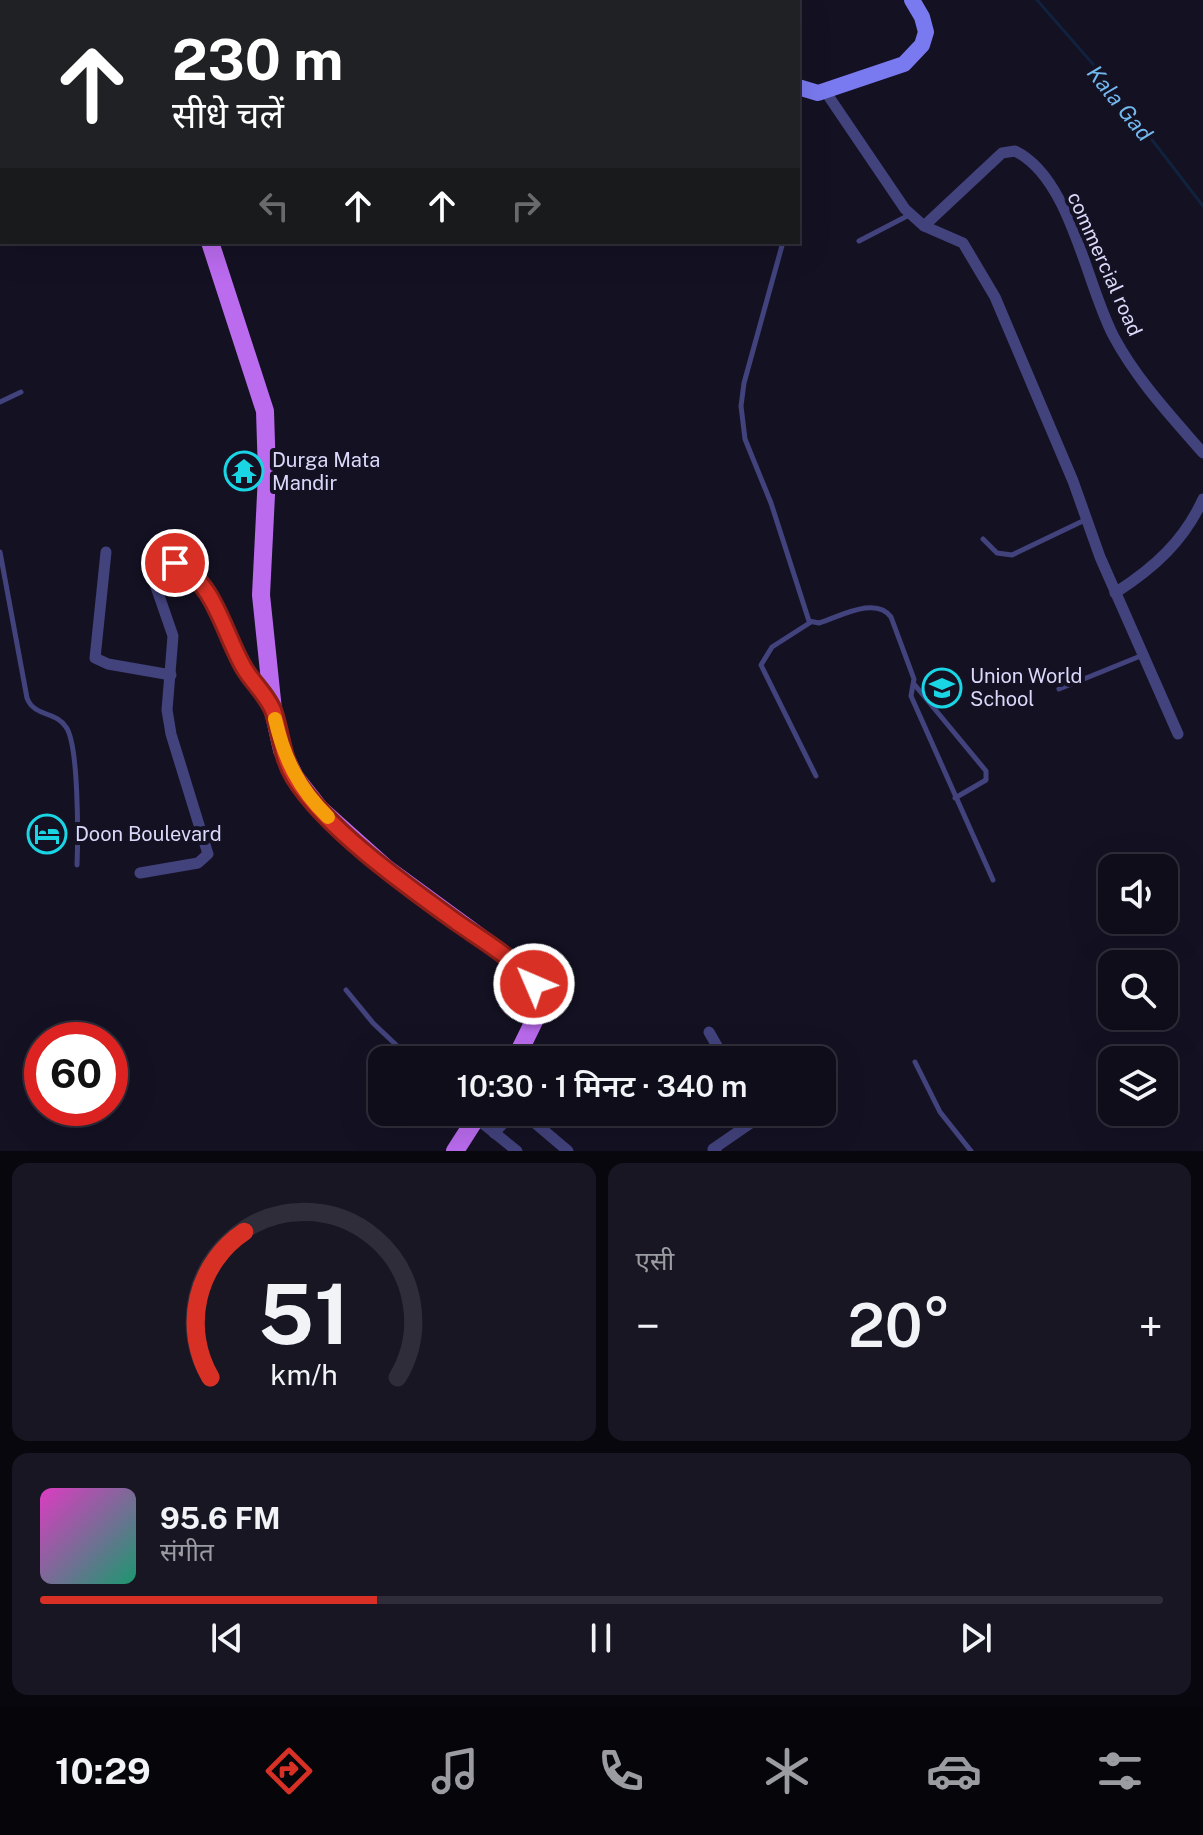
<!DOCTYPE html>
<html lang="hi">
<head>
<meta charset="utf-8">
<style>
	:root { --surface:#0f0d1a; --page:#181623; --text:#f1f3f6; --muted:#9b9ca2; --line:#2f2d39; --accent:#d93025 }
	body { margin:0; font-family:"Public Sans","Noto Sans Devanagari",sans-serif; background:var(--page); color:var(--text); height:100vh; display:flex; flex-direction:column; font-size:30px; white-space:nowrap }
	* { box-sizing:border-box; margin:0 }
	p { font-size:26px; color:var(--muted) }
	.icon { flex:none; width:44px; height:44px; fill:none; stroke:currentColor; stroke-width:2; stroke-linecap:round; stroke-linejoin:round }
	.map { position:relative; height:1151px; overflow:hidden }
	.drawer { display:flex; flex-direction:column; gap:12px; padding:12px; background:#08070e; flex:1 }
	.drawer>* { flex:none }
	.banner { position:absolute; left:0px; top:0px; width:800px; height:244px; box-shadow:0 8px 32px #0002,0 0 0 2px var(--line); background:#202124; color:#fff; overflow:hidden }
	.fabs { position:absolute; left:1098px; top:854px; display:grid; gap:16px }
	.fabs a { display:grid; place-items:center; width:80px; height:80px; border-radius:16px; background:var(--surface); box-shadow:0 8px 32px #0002,0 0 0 2px var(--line); font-size:40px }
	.speed { position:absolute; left:24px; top:1022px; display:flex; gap:16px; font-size:40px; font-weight:700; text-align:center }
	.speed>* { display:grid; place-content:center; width:104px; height:104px; border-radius:50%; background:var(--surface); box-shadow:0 8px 32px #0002,0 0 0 2px var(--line); line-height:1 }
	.speed .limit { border:12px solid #d22; background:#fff; color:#111 }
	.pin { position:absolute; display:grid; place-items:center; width:68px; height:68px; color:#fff; margin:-34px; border:4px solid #fff; border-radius:50%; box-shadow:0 2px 8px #0007 }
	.me { position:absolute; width:88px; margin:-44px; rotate:315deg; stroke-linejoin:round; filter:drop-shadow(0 0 6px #0008) }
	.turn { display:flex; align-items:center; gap:28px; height:168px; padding:0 40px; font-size:36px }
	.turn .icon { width:104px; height:104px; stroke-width:2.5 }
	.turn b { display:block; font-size:56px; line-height:68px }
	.lanes { display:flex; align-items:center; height:76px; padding:0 40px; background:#0003; justify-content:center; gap:40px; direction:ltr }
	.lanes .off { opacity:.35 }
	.big { font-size:60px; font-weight:600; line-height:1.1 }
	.drawer .card { flex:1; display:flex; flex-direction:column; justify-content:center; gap:12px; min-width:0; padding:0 28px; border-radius:16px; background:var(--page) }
	.drawer .dial { align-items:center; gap:0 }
	.dial svg { height:208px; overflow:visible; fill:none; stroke:var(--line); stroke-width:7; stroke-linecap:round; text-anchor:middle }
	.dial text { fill:var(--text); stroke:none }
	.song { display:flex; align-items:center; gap:24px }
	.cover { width:96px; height:96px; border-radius:12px; background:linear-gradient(135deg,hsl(310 70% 55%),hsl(160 70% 35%)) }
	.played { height:8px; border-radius:4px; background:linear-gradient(90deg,var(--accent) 30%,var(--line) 30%) }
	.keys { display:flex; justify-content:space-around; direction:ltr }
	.heat { display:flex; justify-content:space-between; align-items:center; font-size:44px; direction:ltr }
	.drawer .tiles { flex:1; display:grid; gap:12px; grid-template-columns:1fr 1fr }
	.card:last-child { grid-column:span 2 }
	.trip { position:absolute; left:368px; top:1046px; width:468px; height:80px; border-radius:16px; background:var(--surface); box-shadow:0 8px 32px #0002,0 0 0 2px var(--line); font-weight:600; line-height:80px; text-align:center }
	.dock { display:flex; height:128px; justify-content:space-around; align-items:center; background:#06050a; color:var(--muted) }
	.dock .icon { width:56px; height:56px }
	.dock .active { color:var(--accent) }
	.dock b { font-size:36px; color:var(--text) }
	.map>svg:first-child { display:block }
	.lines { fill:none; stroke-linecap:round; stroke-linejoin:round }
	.stream { stroke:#10223d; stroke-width:3 }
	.service { stroke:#42427d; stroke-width:5 }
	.minor { stroke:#42427d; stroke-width:11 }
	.secondary { stroke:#7a7af0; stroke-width:16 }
	.primary { stroke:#ba6bee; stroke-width:18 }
	.route-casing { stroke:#8d1f18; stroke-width:20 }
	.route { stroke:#d93025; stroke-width:14 }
	.slow { stroke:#f59e0b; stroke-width:14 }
	.labels { text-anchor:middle; stroke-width:8; stroke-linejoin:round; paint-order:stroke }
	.street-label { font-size:20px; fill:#dbd8fa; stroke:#141123 }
	.poi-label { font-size:20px; fill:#dbd8fa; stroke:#141123; text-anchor:start }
	.water-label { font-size:22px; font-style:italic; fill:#72b8ef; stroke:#141123 }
</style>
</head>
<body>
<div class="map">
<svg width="1203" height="1151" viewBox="0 0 1203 1151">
	<rect width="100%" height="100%" fill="#141123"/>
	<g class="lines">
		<polyline class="stream" points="1037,0 1099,71 1203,206"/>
		<g class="service">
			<polyline points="36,2 36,0"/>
			<polyline points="859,241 911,214"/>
			<path d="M 783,242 L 744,383 L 741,406 L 745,439 L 771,503 L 809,621 L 819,623 C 841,616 876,596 891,617 L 914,679 L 911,696 L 993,880"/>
			<polyline points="0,402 21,392"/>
			<polyline points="983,539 997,553 1012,555 1087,519"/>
			<path d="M 0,552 L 27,698 C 34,717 56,711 66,727 C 79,745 78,840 77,865"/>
			<polyline points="811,622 772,647 761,665 816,776"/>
			<polyline points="914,684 986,771 986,780 955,798"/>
			<polyline points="1059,689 1143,655"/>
			<polyline points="346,990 373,1023 412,1060"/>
			<polyline points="915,1062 940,1112 971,1151"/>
		</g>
		<g class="minor">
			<polyline points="825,91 905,209 924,226 963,243 995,297 1073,481 1100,557 1178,734"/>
			<path d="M 924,226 L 1002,153 L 1015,151 C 1071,178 1086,285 1114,337 C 1137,380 1171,416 1203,453"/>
			<polyline points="106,552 95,658 108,664 171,675"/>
			<path d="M 1115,593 C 1154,568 1184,541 1203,499"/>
			<polyline points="140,873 198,863 208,854 171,734 167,710 173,636 155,584 162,567 175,563 197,578 207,592 244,667 271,706"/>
			<polyline points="709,1032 725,1060"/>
			<polyline points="476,1118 517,1151"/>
			<polyline points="494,1133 514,1112 522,1112 568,1151"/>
			<polyline points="716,1151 713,1149 758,1118 755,1112"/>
		</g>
		<g class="secondary">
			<polyline points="701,0 703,2"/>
			<polyline points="798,87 818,93 904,64 922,45 926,32 922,17 912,0"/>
		</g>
		<g class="primary">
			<polyline points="338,2 341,0"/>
			<polyline points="210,242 265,411 267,475 261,595 273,710 282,750 295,777 320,809 386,868 502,953 534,984 539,998 537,1015 515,1060"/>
			<polyline points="455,1151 480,1112"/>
		</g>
	</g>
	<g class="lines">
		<defs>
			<path id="route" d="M 175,563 C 215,582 223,632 244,668 C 252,682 269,697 274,713 C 281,735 282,757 294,777 C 326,829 408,887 458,923 C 485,942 514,958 534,984"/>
		</defs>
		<use href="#route" class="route-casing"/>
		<use href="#route" class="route"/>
		<path class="slow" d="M 275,719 C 284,758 299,789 328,817"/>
	</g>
	<defs>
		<symbol id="temple-ring" viewBox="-11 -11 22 22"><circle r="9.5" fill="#141123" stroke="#1ad5e4" stroke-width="1.5"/><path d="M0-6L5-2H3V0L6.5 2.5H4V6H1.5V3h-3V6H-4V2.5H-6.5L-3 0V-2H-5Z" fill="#1ad5e4"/></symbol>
		<symbol id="school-ring" viewBox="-11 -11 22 22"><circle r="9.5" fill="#141123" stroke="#1ad5e4" stroke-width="1.5"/><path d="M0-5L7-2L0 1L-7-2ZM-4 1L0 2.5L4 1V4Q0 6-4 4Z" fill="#1ad5e4"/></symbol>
		<symbol id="hotel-ring" viewBox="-11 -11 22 22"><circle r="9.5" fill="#141123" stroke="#1ad5e4" stroke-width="1.5"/><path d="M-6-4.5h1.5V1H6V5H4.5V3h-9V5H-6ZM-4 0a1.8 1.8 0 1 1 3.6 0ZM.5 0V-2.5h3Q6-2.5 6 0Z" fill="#1ad5e4"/></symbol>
	</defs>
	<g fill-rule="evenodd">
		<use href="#temple-ring" x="222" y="449" width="44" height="44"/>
		<use href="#school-ring" x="920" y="666" width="44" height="44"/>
		<use href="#hotel-ring" x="25" y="812" width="44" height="44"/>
	</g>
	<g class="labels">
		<g class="street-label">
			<text transform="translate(1105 264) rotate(66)" y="7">commercial road</text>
		</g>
		<g class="poi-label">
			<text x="272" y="467">Durga Mata<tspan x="272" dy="23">Mandir</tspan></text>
			<text x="970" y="683">Union World<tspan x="970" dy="23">School</tspan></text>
			<text x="75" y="841">Doon Boulevard</text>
		</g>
		<g class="water-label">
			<text transform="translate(1120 103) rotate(51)" y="8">Kala Gad</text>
		</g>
	</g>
</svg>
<div class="fabs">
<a><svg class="icon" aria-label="sound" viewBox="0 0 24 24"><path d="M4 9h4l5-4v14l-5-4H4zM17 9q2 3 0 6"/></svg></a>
<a><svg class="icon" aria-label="search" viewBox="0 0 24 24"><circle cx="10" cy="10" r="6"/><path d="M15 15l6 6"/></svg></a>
<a><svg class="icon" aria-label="layers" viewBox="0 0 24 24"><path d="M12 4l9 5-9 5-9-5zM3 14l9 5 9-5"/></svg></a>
</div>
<div class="speed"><div class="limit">60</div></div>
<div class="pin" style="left:175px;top:563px;background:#d93025"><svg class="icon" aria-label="arrive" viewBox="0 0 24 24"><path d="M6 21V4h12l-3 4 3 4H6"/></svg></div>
<svg class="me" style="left:534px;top:984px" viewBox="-20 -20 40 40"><circle r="17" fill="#d93025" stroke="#fff" stroke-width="3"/><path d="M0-11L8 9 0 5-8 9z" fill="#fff"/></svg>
<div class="trip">10:30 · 1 मिनट · 340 m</div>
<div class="banner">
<div class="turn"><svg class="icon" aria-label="ahead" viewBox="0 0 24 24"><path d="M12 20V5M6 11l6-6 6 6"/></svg><div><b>230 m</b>सीधे चलें</div></div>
<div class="lanes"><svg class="icon off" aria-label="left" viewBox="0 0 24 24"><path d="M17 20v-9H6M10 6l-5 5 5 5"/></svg><svg class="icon" aria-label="ahead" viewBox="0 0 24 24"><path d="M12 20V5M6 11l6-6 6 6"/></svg><svg class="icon" aria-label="ahead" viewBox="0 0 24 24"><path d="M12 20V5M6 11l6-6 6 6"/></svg><svg class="icon off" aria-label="right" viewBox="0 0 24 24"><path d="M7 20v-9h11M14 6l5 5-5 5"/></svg></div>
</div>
</div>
<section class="drawer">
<div class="tiles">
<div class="card dial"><svg viewBox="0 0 100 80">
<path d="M14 69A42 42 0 1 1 86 69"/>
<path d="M14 69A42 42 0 0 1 27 13" stroke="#d93025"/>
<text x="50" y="56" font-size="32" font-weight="700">51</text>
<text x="50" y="72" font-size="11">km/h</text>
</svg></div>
<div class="card"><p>एसी</p>
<div class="heat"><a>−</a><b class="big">20°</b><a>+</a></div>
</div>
<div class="card">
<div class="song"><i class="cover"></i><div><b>95.6 FM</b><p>संगीत</p></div></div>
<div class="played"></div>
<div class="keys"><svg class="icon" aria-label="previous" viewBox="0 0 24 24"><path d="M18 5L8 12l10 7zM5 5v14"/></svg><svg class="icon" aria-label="pause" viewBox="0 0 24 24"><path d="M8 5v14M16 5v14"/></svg><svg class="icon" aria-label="next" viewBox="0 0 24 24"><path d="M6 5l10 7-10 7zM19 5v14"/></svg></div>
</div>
</div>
</section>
<nav class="dock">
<b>10:29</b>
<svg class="icon active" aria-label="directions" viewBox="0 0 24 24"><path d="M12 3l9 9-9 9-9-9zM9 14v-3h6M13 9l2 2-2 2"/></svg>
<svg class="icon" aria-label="music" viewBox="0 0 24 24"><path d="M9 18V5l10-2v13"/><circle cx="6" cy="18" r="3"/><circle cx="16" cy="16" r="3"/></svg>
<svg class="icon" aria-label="phone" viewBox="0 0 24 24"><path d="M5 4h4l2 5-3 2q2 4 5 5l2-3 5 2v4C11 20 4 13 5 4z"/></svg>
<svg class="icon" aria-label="climate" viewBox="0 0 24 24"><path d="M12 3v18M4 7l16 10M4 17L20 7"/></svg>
<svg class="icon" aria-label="car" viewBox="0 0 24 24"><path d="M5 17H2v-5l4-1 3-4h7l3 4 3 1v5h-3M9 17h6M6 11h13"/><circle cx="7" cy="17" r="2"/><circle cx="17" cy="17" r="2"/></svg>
<svg class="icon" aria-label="filters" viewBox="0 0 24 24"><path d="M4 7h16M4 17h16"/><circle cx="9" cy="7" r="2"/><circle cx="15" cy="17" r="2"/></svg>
</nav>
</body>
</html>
